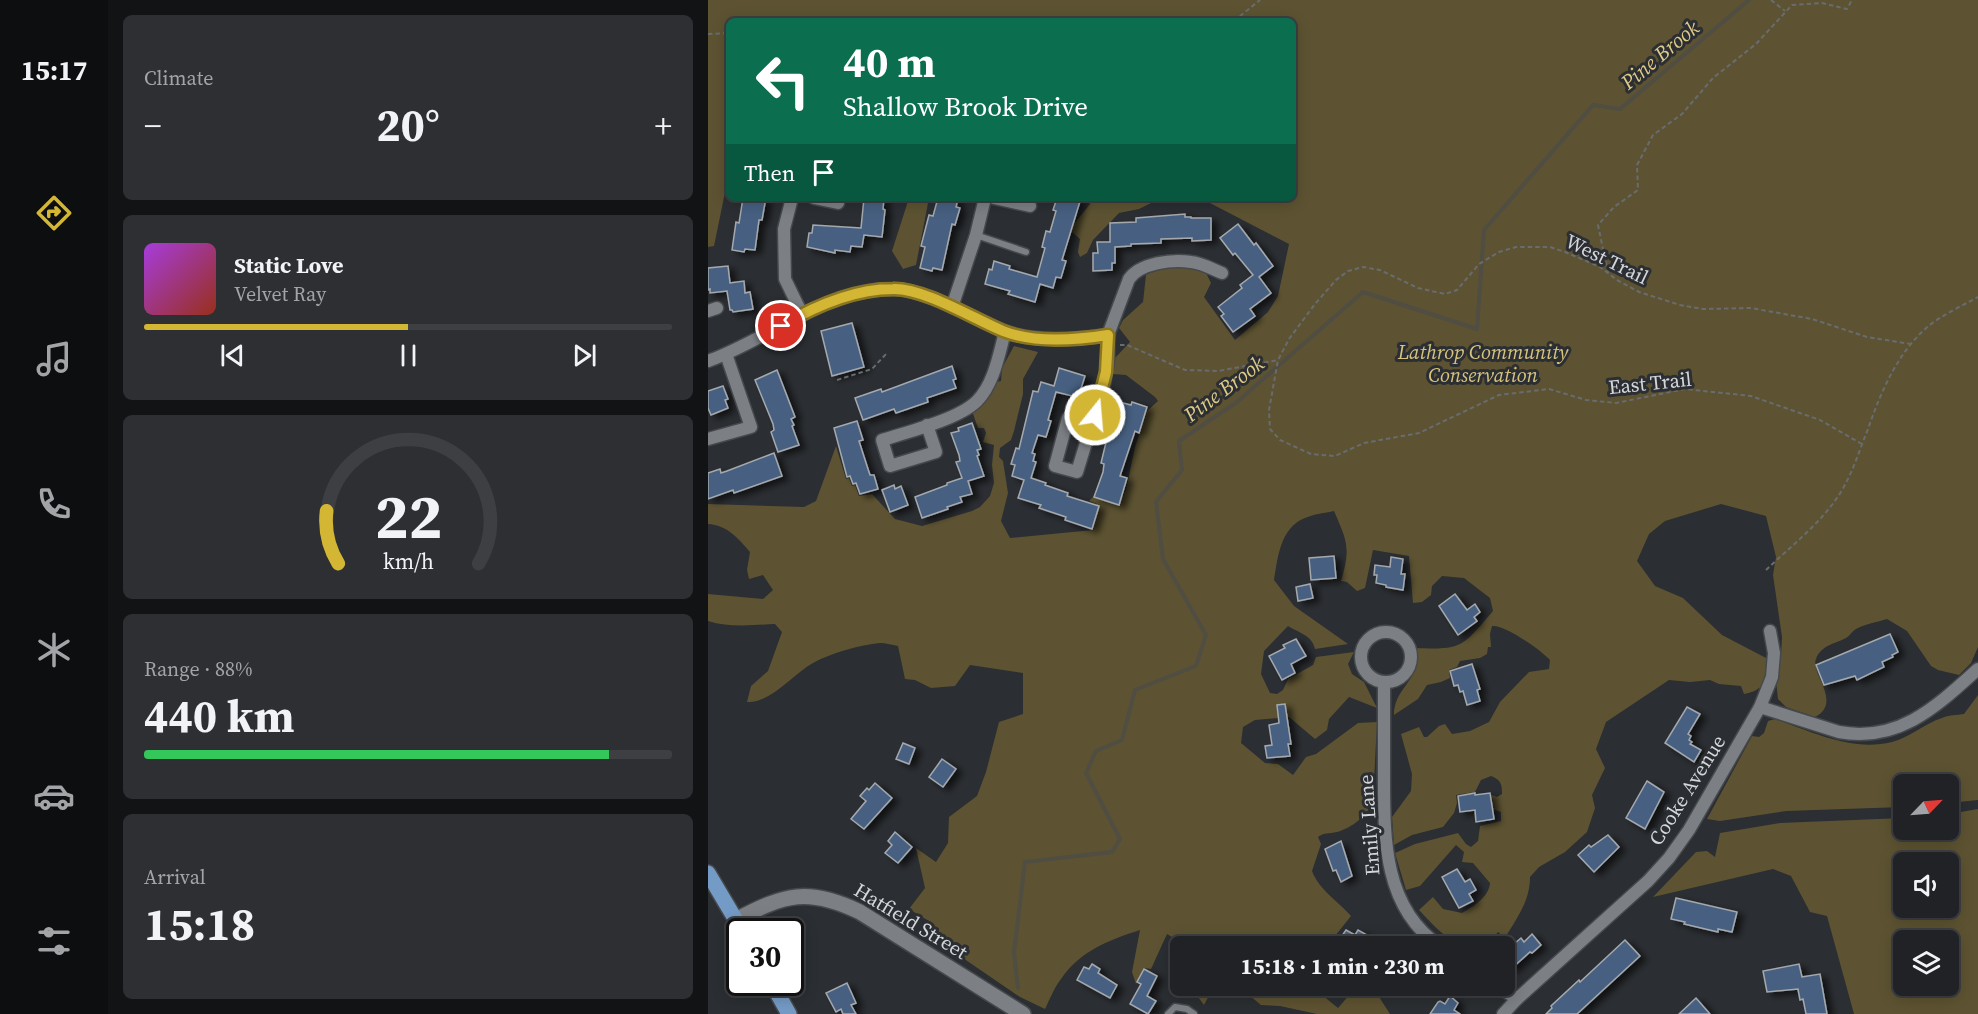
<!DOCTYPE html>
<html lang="en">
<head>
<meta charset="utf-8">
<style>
	:root { --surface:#202226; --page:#2d2f32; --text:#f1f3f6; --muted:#a2a4a7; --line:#3d3f43; --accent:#d4b635 }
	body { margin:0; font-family:"Source Serif 4",serif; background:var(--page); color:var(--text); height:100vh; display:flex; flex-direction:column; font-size:22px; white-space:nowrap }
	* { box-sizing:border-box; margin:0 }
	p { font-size:20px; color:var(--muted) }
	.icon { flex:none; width:33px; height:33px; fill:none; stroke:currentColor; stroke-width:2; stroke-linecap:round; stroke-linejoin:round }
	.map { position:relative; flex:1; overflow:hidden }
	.details { display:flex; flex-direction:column; gap:15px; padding:15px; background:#121315; width:600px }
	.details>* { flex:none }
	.guide { position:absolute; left:18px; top:18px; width:570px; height:183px; border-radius:9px; box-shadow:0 3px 15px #0003,0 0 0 2px var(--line); background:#0b6e4f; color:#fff; overflow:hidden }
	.needle { width:39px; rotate:65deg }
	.tools { position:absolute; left:1185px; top:774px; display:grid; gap:12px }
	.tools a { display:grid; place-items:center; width:66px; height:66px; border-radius:9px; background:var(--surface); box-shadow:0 3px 15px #0003,0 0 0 2px var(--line); font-size:30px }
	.speed { position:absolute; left:18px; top:918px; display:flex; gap:12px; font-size:30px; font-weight:700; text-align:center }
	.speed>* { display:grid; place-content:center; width:78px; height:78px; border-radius:50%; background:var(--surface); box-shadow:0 3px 15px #0003,0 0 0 2px var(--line); line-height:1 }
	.speed .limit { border:3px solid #111; border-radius:9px; background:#fff; color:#111 }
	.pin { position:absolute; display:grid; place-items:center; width:51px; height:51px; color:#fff; margin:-26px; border:3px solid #fff; border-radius:50%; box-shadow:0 2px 6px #0007 }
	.me { position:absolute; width:66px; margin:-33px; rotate:17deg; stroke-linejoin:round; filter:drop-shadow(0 0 4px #0008) }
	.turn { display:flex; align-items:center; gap:21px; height:126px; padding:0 18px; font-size:27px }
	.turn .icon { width:78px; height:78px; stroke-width:2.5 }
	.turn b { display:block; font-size:42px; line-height:51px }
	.then { display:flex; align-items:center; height:57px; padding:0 18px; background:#0003; gap:12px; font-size:22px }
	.big { font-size:45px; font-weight:700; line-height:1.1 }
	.details .tile { flex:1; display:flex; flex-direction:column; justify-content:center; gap:9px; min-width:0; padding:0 21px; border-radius:9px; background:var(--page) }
	.details .dial { align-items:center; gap:0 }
	.dial svg { height:156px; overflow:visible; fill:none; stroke:var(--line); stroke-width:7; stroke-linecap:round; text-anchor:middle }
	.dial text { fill:var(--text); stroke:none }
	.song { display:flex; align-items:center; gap:18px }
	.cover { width:72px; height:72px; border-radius:9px; background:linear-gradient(135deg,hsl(280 70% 55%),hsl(10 70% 35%)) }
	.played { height:6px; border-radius:3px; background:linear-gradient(90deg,var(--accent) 50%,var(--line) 50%) }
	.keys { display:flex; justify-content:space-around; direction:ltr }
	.heat { display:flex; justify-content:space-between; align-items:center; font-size:33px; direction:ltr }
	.charge { height:9px; border-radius:4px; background:linear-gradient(90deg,#34c759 88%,var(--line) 0) }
	.trip { position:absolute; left:462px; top:936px; width:345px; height:60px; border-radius:9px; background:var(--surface); box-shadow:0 3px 15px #0003,0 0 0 2px var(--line); font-weight:700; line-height:60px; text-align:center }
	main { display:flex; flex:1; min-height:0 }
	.tab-bar { display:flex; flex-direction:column; width:108px; justify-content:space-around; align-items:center; background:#0d0e0f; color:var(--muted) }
	.tab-bar .icon { width:42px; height:42px }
	.tab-bar .on { color:var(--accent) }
	.tab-bar b { font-size:27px; color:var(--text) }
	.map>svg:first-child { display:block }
	.green { fill:#5d5332; fill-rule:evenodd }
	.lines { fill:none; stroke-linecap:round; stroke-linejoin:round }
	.stream { stroke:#504d42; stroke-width:4 }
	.building { fill:#466181; stroke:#a5a9ae; stroke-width:1.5; filter:url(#shadow) }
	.service-casing { stroke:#46494c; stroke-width:9 }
	.minor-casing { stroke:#46494c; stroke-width:15 }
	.tertiary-casing { stroke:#46494c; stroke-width:18 }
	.primary-casing { stroke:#46494c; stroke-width:18 }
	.path { stroke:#696c6f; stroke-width:2; stroke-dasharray:4.5 3; stroke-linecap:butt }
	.service { stroke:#7c8085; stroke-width:6 }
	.minor { stroke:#7c8085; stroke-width:12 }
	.tertiary { stroke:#7c8085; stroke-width:15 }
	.primary { stroke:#749bc6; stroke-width:15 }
	.route-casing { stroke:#8a7622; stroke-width:15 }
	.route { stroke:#d4b635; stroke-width:10 }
	.labels { text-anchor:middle; stroke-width:6; stroke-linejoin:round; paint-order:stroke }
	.street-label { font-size:20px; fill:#d4d6d9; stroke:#2b2e32 }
	.park-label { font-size:20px; font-style:italic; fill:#d6c37e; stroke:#2b2e32 }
	.water-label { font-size:21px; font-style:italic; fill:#decb86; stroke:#2b2e32 }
</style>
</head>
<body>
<main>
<nav class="tab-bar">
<b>15:17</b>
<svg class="icon on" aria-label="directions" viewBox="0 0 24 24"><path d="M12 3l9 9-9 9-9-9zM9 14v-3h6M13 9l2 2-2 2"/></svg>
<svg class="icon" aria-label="music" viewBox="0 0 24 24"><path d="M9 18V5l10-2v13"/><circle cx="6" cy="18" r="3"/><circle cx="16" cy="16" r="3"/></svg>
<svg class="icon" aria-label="phone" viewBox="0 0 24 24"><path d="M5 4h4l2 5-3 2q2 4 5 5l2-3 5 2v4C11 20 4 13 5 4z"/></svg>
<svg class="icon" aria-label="climate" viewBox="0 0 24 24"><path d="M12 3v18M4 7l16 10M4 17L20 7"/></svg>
<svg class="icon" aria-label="car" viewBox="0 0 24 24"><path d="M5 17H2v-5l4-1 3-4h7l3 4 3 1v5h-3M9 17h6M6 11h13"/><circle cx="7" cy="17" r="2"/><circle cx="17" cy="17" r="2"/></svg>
<svg class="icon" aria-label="filters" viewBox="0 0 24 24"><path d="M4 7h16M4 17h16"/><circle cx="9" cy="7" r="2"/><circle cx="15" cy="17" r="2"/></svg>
</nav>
<section class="details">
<div class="tile"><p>Climate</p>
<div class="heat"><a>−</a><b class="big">20°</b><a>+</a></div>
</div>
<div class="tile">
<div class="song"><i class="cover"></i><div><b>Static Love</b><p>Velvet Ray</p></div></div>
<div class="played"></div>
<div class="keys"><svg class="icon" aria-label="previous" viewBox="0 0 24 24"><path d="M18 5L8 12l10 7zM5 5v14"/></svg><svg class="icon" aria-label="pause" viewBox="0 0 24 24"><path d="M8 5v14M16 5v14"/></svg><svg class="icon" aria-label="next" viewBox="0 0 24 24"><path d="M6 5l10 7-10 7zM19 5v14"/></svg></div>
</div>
<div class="tile dial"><svg viewBox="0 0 100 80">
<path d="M14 69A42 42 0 1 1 86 69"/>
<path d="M14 69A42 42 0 0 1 8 42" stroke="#d4b635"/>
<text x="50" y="56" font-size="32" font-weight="700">22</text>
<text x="50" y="72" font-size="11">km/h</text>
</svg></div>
<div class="tile"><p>Range · 88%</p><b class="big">440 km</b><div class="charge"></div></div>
<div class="tile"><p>Arrival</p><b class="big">15:18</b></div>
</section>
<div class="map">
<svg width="1270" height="1014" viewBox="0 0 1270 1014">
	<defs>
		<filter id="shadow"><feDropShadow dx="6" dy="3.5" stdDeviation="3" flood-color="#0009"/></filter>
	</defs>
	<rect width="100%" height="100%" fill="#2b2e32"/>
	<g class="green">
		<path d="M 0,0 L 1270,0 L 1270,647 L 1263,663 L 1251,675 L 1230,670 L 1223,666 L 1199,631 L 1179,619 C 1169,622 1157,624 1148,629 C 1144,631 1142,636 1138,638 C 1127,644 1113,645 1108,659 C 1102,672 1135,703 1107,717 L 1078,707 L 1070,699 L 1068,681 L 1070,661 L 1073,655 L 1074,637 L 1065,575 L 1068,557 L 1058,516 L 1013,504 L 957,521 L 941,534 L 929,561 L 947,586 L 975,598 L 1014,635 L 1060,659 C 1061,679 1056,691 1036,694 L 1033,686 L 1011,684 L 1002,680 L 982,682 L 961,680 L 898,722 L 888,749 L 897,768 L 884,795 L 887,808 L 879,832 L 857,852 L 831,867 L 822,877 C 822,901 809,918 797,938 L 790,932 C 787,936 784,940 780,943 C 756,961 726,926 711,910 L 725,897 L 735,909 L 754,913 C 766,906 781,897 782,883 L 765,863 L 754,862 L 756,852 L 748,845 L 712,886 L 698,890 L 687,853 L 707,844 L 750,833 L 758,844 L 763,847 L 770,841 L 772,826 L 793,821 L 793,812 L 785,809 L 784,795 L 789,797 L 794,794 C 794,784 793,780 783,776 L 773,780 L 767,792 L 748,795 L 749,803 L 746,813 L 735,827 L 704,835 L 686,845 L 684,817 L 703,791 L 704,774 L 693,734 L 711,727 L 716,737 L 719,737 L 731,726 L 737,724 L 744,734 L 762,731 L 781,722 L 792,702 L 821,672 L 841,669 L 842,660 C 833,650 796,624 784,626 L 782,634 L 783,647 L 780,647 L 779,654 L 772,658 L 752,661 L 749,667 L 741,670 L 742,678 L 733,682 L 719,685 L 710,699 L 686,715 C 686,686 715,681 707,648 C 755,650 754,647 785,611 L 782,598 L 756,578 L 734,576 L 724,586 L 723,595 L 714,602 L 705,603 L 701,556 L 665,550 L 657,588 L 649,591 L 639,582 L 633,581 C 643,548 639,541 626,511 C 617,513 606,514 597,518 C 572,528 570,557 566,580 L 586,606 L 640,644 L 607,649 C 604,635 591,633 580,626 L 556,651 L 553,674 L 562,693 L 569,694 L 575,690 L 580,679 L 605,665 L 608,657 L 646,652 L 640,664 L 644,674 L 656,682 L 669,708 L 641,697 L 621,719 L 619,730 L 607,739 L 581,717 L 547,720 L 535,727 L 533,743 L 557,763 L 570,764 L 585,775 L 598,757 L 608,754 L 650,723 L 669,722 L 665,801 C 660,815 644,828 629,832 C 621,834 616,832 610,837 L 613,844 L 604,871 C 612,891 629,900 643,916 L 619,946 L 479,946 L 459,934 L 443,969 L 436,968 L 428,984 L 424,972 L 432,930 C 401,940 372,951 353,979 C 346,988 342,999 337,1009 L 312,997 L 230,941 L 226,924 L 201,909 L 217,888 L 208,848 L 228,862 L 240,843 L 241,817 L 269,796 L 278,772 L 291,722 L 315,714 L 315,673 L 262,665 L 247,686 L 223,688 L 207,680 L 197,679 L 190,646 C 184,645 178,643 172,643 C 152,645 123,653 105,663 C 86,673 62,704 39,702 L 43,686 L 60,671 L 74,632 L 67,624 C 46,625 21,628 0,621 L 0,594 L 55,599 L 65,590 L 55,575 L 41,579 L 39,570 L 42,552 C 31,539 19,525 0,524 L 0,504 L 96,507 L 108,501 L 128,446 L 138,479 L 141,478 L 144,486 L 147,485 L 151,496 L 164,494 L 187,519 L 214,526 L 264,511 L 272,507 L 282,496 L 286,483 L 284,465 L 286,445 L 275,442 L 278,433 L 276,428 L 270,428 L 264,411 L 284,383 L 293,381 L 294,368 L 306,346 L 330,352 L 315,379 L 315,394 L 306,431 L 303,440 L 292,448 L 291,457 L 295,461 L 300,493 L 293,521 L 302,538 L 385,530 L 389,515 L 386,514 L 389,504 L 381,501 L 387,495 L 410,506 L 418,490 L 427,447 L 439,411 L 450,401 L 447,397 L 418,375 L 405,374 L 407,358 L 422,342 L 411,328 L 415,320 L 435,302 L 438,275 C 454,268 474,262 491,268 C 498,270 500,277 503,283 L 496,297 L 527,340 L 560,312 L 570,296 L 581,244 L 500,202 L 481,199 L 443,203 L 431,209 L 411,213 L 385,240 L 379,253 L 372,257 L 370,252 L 372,239 L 364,232 L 366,224 L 382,204 L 380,198 L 585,198 L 585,21 L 21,21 L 21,173 L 6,246 L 0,247 Z"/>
		<polygon points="201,198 221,198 208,265 195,269 184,251"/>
		<path d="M 1270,695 L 1270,800 L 1241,803 L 1240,784 L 1196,784 L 1195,807 L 1078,811 L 1012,821 L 999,819 L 1044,736 L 1051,737 L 1056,733 L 1060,721 L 1067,719 C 1104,732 1144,752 1184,742 C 1203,737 1217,723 1234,718 C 1240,715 1249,715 1256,714 Z"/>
		<path d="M 1270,809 L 1270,1014 L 1146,1014 L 1119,916 L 1102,912 L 1083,876 L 1065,869 L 945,897 L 988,852 L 999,851 L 1007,857 L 1012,833 L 1072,823 L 1195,818 L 1196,830 L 1240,830 L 1241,814 ZM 1240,862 L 1240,908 L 1196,908 L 1196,862 ZM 1240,940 L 1240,986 L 1196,986 L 1196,940 Z"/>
		<polygon points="482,986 506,986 496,1005"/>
		<polygon points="530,986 603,986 630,1008 649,986 664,986 682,1014 609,1014 572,1006 553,1005"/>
	</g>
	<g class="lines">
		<polyline class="stream" points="310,988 306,953 317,862 404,852 412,839 378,773 388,751 414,740 427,690 488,666 498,635 455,559 448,502 474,470 471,441 529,402 655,292 769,329 776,230 885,105 912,109 1041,0"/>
	</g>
	<g class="building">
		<polygon points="35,198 56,198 57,203 54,220 51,220 47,250 37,249 36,252 24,250 28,222 31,223"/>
		<polygon points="156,198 176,198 175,209 177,210 174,237 156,235 154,247 143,246 142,252 127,250 127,253 99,247 101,233 104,233 105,225 153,228"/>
		<polygon points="230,198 250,199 248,207 252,208 247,225 244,224 234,270 225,268 224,271 212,268 217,247 213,246 221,215 225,216"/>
		<polygon points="349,198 373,198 354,260 358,261 353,278 348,277 345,288 332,284 327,302 300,294 302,291 277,284 281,269 284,270 286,261 302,266 301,269 329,277 337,248 334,247 338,231 342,232 348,211 345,210"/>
		<polygon points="477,214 477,217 483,217 483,218 503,218 503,240 484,241 484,238 453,239 453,243 423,244 423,246 407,247 407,263 404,263 404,270 385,271 385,253 390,253 389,242 402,242 402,223 428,222 428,218"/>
		<polygon points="530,224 546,245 548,243 565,266 551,277 563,293 542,309 547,316 525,332 513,316 516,314 510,307 534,288 532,285 545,275 527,253 525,255 512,238"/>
		<polygon points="20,266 22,283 36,281 37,293 42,292 45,309 25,312 24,310 22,310 19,291 2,293 2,289 0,290 0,268"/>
		<polygon points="144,323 156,367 124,376 113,331"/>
		<polygon points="244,366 248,379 245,380 248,388 219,398 220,402 188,413 186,409 155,420 147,398 173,389 174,392"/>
		<polygon points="351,368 377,376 371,395 365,394 364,396 348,392 340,420 343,421 338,437 330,435 324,453 327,454 325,461 328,462 323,478 338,483 337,485 360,493 359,496 391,506 384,529 357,520 358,517 331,508 333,505 310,498 316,480 304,476 307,465 303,464 308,448 311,449 325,391 330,392 333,382 346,386"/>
		<polygon points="69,370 87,417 83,419 86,425 84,426 91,445 70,452 63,432 66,430 65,424 47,380"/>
		<polygon points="15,386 20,399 17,400 20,408 3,415 0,408 0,391"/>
		<polygon points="424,402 439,407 431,433 427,431 412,476 419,478 411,505 386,497 395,472 396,464 393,463 401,430 405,431 407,424 409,424 415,403 423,405"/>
		<polygon points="149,421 155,440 151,441 160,469 162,475 166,475 170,489 152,494 148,483 145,484 142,476 139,477 126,428"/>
		<polygon points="264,423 273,449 269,450 271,455 269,456 276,476 260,481 264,494 252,497 254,502 239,507 240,509 214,518 207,497 239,485 239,483 254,478 248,462 252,461 251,455 243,433 251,431 250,428"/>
		<polygon points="66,453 74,476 26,493 25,490 0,499 0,473 12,469 13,473 19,471"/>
		<polygon points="186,485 187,489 193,486 200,505 182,512 174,490"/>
		<polygon points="626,556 628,578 603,580 601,558"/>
		<polygon points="683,557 695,559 693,574 697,574 695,590 678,587 678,585 668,583 669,575 666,575 667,565 682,567"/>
		<polygon points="602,584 605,598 590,601 588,587"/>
		<polygon points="747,594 759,610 767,604 772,612 766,617 769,621 750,635 731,606"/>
		<polygon points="1182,634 1190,652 1184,655 1185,657 1174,662 1176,667 1149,680 1147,676 1116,685 1108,665"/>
		<polygon points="588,639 598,656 583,664 587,673 574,680 561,656 577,648 575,645"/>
		<polygon points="764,664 772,689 769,690 772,701 759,705 755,691 752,692 750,685 746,686 742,671"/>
		<polygon points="577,704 583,744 580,744 582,756 559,758 557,746 564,745 561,725 571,723 569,705"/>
		<polygon points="979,707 992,714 980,734 983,736 981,740 984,742 982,744 993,750 986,762 957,743"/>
		<polygon points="195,743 207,748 201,764 188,759"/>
		<polygon points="234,759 248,769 235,787 221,777"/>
		<polygon points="939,781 956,792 937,829 918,818"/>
		<polygon points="167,783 184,798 156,829 143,819 158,801 152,796 159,788 161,790"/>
		<polygon points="767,793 767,795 782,793 786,819 768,822 767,810 752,812 750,796"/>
		<polygon points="187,832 204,847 190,863 177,853 184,845 180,841"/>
		<polygon points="900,835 911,847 886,872 870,855 881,845 883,847"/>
		<polygon points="633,841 644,876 633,882 628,870 625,871 617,849"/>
		<polygon points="749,869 757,882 762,879 768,890 761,894 765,901 751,908 734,877"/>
		<polygon points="968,898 1029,912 1024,932 1010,929 1010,932 976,924 977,922 963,919"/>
		<polygon points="638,930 647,935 650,930 659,935 657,940 668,946 627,946"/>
		<polygon points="824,934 833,945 824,953 822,952 803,969 796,962 796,946 778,946 791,935 798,942 801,939 806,944 813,938 816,942"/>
		<polygon points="917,940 932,956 869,1014 838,1014 844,1008 843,1006 871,980 872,982"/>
		<polygon points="384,964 392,969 390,973 409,985 402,998 369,980 376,967 381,969"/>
		<polygon points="1091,964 1094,977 1112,974 1119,1014 1098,1014 1095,999 1092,1000 1090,989 1059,992 1055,971"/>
		<polygon points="436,969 449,976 439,996 448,1001 440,1014 422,1004 433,984 429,982"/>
		<polygon points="139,983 148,1003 143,1005 148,1014 135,1014 133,1009 128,1012 118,993"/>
		<polygon points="742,996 750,1003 746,1010 752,1014 722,1014 730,1002 732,1001 737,1004"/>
		<polygon points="988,998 1002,1014 971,1014"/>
	</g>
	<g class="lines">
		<defs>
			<g id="service">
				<polyline points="268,235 318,252"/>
				<polyline points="460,1014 467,1007 479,1009 486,1014"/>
			</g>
			<g id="minor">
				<polyline points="84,198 76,229 77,279 94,314"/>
				<polyline points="106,198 130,203 131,198"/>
				<polyline points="286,198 322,206"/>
				<polyline points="244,307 268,235 277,198"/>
				<polyline points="0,311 9,308"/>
				<path d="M 0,361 C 61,339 119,288 185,289 C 218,289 265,319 296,331 C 326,342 368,340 400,335"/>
				<path d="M 383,424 L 360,418 L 347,466 L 369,472 L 396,384 L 400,360 L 400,335 L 421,279 C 432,263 464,259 483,262 C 494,263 504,269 514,273"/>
				<path d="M 219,425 L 228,452 L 182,466 L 174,440 C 200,432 251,419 269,401 C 286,384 291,354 297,332"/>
				<polyline points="0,439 43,427 18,354"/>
				<circle cx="678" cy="657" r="25"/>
				<path d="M 676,683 C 676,714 676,744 676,775 C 676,837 675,908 732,946"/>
				<path d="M 1052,707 L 1131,732 C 1191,743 1229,706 1270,669"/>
				<polyline points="790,986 809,999"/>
				<polyline points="795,1014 809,999 940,881 961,858 981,830 1052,707 1064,677 1066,653 1062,631"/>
			</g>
			<path id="tertiary" d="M 28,920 C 77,894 100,887 152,912 L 315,1014"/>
			<g id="primary">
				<polyline points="0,873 35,932"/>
				<polyline points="63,982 81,1014"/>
			</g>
		</defs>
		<use href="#service" class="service-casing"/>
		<use href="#minor" class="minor-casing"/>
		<use href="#tertiary" class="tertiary-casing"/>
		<use href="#primary" class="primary-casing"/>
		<g class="path">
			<polyline points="1063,0 1077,11"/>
			<polyline points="526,21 552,0"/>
			<polyline points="0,34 21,33"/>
			<polyline points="900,273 890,225 906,207 930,190 929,165 945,135 974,114 1005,78 1048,44 1084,5 1114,3 1139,9 1144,0"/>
			<polyline points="412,345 419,345 477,370 510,371 570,360"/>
			<polyline points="129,380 164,369 179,353"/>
			<polyline points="1154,444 1112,420 1043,396 977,389 908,403 878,400 841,389 791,395 711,433 656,443 627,456 603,454 572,440 562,429 561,410 570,360 581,339 607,304 628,280 640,271 655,267 672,270 710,288 737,294 749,290 771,264 791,252 808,247 842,247 857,252 892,267 909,280 931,292 972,305 995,309 1043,308 1104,319 1159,337 1203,344"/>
			<path d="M 1058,570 C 1082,547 1112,524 1131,495 C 1144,475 1151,451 1160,429 C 1172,394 1188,356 1216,330 C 1231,316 1252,307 1270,297"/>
		</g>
		<use href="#service" class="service"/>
		<use href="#minor" class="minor"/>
		<use href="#tertiary" class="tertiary"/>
		<use href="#primary" class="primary"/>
	</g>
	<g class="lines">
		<defs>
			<path id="route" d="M 73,326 C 107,306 145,289 185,289 C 216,288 266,319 295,331 C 325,343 368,340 400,335 L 398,372 L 387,415"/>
		</defs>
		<use href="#route" class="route-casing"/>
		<use href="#route" class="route"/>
	</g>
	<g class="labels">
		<g class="street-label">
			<text transform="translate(899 259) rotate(26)" y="7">West Trail</text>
			<text transform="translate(942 383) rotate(-6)" y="7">East Trail</text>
			<text transform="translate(979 790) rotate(-58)" y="7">Cooke Avenue</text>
			<text transform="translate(661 825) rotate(-94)" y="7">Emily Lane</text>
			<text transform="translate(203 921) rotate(31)" y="7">Hatfield Street</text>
		</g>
		<g class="park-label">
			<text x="775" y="359">Lathrop Community<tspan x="775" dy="23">Conservation</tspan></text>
		</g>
		<g class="water-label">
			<text transform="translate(952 55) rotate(-40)" y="7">Pine Brook</text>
			<text transform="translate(516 389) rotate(-37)" y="7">Pine Brook</text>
		</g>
	</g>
</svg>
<div class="tools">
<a><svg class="needle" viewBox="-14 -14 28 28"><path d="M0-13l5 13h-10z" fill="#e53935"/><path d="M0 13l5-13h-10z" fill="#a2a4a7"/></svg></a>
<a><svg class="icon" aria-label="sound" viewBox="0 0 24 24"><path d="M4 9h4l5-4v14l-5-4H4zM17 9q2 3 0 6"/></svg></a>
<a><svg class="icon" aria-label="layers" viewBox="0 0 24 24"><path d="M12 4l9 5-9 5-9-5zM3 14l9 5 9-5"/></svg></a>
</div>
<div class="speed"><div class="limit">30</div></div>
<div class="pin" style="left:73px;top:326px;background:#d93025"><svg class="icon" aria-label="arrive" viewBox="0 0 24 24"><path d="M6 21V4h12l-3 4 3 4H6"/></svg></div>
<svg class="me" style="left:387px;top:415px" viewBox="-20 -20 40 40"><circle r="17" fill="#d4b635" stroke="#fff" stroke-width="3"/><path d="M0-11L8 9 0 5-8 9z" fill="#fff"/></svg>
<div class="trip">15:18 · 1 min · 230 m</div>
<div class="guide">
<div class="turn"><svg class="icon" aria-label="left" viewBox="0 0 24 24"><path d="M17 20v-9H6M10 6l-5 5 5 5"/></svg><div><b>40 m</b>Shallow Brook Drive</div></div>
<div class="then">Then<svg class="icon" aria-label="arrive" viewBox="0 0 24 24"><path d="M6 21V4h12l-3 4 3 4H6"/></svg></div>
</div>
</div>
</main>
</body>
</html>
